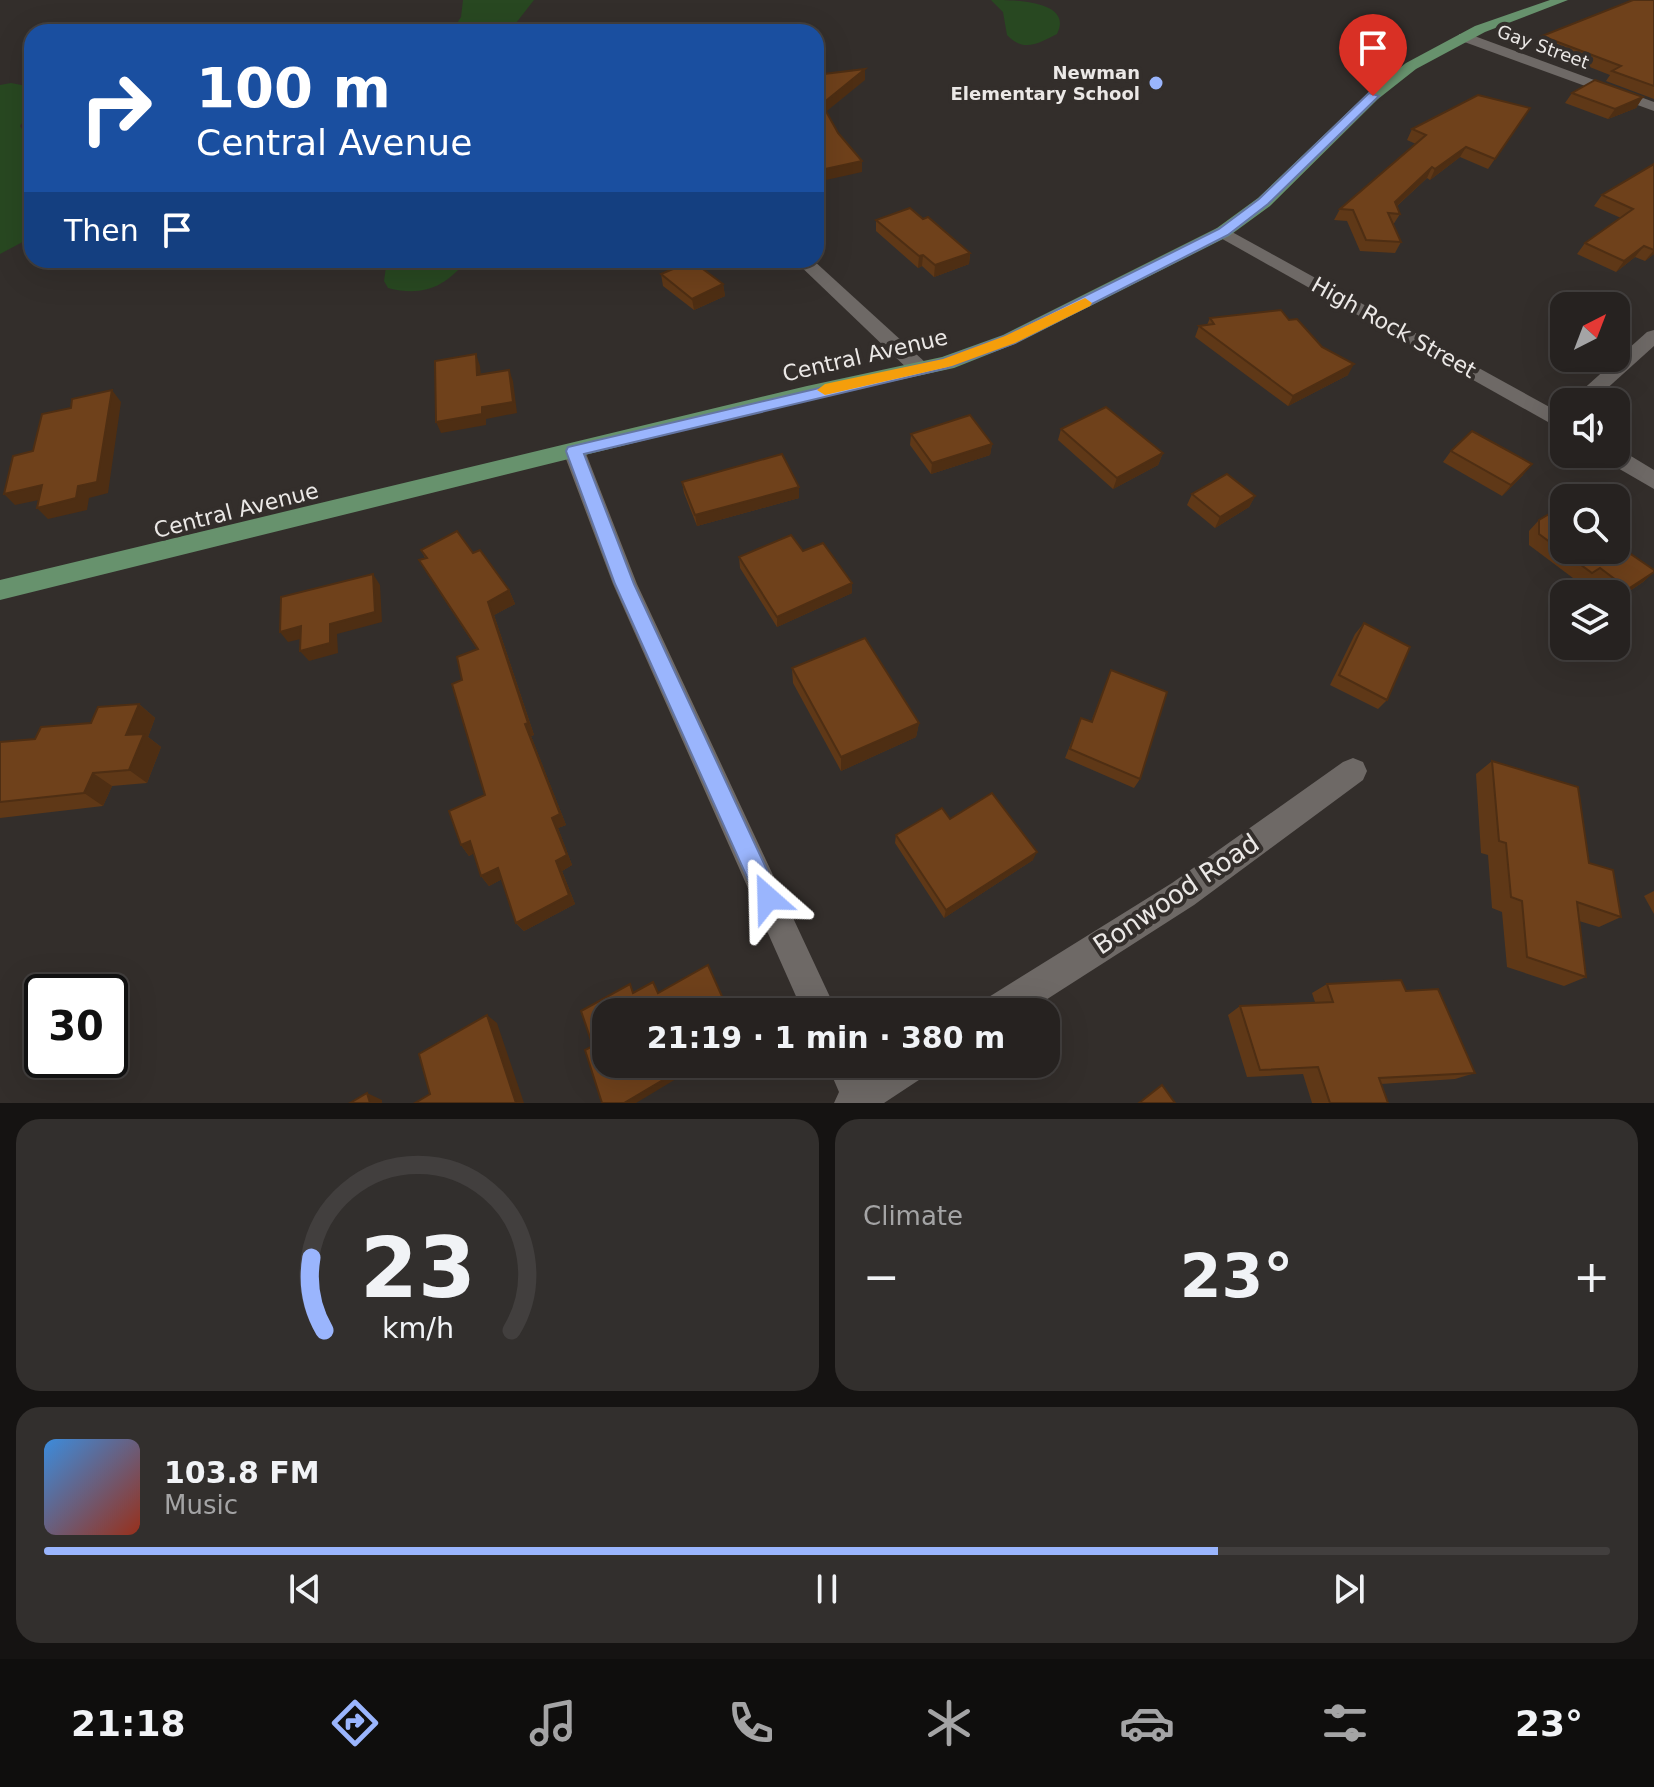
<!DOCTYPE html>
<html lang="en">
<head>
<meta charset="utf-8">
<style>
	:root { --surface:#262220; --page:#322f2d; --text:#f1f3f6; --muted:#a4a4a5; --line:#423f3e; --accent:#9ab5fd }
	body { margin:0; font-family:"DejaVu Sans",sans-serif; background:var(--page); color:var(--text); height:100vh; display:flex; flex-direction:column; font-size:30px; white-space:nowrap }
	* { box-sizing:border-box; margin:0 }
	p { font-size:26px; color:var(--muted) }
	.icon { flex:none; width:44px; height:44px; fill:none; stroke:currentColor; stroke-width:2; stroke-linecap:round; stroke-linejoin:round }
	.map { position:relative; height:1103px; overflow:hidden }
	.panel { display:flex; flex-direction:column; gap:16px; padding:16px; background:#151312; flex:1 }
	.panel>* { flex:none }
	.banner { position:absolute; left:24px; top:24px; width:800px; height:244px; border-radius:24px; box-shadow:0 8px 32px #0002,0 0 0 2px var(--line); background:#1a4fa0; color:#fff; overflow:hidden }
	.needle { width:52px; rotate:42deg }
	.controls { position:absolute; left:1550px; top:292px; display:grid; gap:16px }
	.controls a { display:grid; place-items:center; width:80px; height:80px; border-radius:16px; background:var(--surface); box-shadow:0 8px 32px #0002,0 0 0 2px var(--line); font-size:40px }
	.speed { position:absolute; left:24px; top:974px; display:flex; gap:16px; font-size:40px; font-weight:700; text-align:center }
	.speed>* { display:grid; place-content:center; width:104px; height:104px; border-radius:50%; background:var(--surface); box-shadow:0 8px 32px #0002,0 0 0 2px var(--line); line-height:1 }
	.speed .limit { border:4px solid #111; border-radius:12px; background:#fff; color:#111 }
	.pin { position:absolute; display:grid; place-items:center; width:68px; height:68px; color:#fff; margin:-82px -34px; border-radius:50% 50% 50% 0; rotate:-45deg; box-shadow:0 0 8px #0007 }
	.pin .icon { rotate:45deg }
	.me { position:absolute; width:88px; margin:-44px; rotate:335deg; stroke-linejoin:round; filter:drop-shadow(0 0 6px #0008) }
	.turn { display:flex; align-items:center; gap:28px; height:168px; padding:0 40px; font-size:36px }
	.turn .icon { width:104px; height:104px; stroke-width:2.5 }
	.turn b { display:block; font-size:56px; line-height:68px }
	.then { display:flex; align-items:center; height:76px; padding:0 40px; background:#0003; gap:16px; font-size:30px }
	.big { font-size:60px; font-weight:700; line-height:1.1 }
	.panel .widget { flex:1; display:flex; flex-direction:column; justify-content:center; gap:12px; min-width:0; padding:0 28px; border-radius:24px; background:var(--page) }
	.panel .dial { align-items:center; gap:0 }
	.dial svg { height:208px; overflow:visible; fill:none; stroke:var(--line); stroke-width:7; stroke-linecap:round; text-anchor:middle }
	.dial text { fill:var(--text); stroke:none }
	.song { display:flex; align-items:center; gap:24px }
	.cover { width:96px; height:96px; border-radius:12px; background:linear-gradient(135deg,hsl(210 70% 55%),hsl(10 70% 35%)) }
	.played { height:8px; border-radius:4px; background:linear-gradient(90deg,var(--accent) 75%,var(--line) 75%) }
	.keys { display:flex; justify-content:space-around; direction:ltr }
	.heat { display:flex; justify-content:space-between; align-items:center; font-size:44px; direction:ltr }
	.panel .tiles { flex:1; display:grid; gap:16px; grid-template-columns:1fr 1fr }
	.widget:last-child { grid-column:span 2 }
	.trip { position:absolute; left:592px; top:998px; width:468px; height:80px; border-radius:24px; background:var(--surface); box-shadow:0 8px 32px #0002,0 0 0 2px var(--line); font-weight:700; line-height:80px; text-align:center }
	.tab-bar { display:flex; height:128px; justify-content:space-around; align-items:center; background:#0f0e0d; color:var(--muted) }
	.tab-bar .icon { width:56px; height:56px }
	.tab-bar .on { color:var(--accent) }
	.tab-bar b { font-size:36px; color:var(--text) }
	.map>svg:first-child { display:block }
	.green { fill:#284821 }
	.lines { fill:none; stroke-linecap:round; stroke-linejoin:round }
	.minor { fill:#6e6966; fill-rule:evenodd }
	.major { fill:#67926d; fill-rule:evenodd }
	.wall { fill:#5f3817 }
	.shaded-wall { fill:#4e2e13 }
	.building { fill:#6f411b; stroke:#4e2e13; stroke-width:2 }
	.route { fill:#9ab5fd; stroke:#6476a4; stroke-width:2 }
	.slow { fill:#f59e0b }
	.poi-dot { fill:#9ab5fd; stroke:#332e2b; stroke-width:3 }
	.labels { text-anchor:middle; stroke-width:8; stroke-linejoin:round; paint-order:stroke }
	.far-street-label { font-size:18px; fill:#ebe8e6; stroke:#332e2b }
	.far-poi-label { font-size:18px; font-weight:bold; fill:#ebe8e6; stroke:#332e2b; text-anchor:end }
	.street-label { font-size:22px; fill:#ebe8e6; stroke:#332e2b }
	.near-street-label { font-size:26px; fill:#ebe8e6; stroke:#332e2b }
</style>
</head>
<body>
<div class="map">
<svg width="1654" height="1103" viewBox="0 0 1654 1103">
	<rect width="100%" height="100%" fill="#332e2b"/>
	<g class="green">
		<polygon points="463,0 534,0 509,32 451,32 461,17"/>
		<path d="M 991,0 C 1013,0 1074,0 1057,34 C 1039,43 1024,53 1007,35 L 1003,12 Z"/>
		<path d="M 11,83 L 32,87 L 32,109 L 20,126 C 36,147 27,166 28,191 L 32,195 L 32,237 L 0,254 L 0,85 Z"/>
		<path d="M 387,260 L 467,260 C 445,287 423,297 388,288 L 384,281 Z"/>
	</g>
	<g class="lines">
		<g class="minor">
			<polygon points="1459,34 1469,34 1654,102 1654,111 1459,40"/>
			<polygon points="1223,227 1564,415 1564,431 1217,236 1214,232 1217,228"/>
			<polygon points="794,260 813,260 926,363 929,368 926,373 912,373"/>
			<polygon points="1654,330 1654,346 1592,402 1569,402 1647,332"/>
			<polygon points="574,443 582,446 585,451 637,584 837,1012 803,1012 613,584 563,451 566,446"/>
			<polygon points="1616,447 1654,470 1654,489 1604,460 1601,454 1616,454"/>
			<polygon points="1353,758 1363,762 1367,771 1363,780 1194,905 1027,1012 979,1012 984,1000 1172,883 1343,762"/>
			<polygon points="827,1064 862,1064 866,1073 881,1064 930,1064 925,1076 884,1103 834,1103 839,1092"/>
		</g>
		<polygon class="major" points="1550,0 1568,0 1485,32 1416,69 1378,99 1270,206 1229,236 1017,343 954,368 807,400 0,600 0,580 807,386 942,357 1003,335 1217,228 1258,198 1368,93 1406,63 1475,26"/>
	</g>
	<g class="wall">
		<polygon points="1654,0 1654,99 1606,81 1610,75 1536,46 1542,36"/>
		<polygon points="1572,93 1643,97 1636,108 1608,119 1565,103"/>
		<polygon points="1530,108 1488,169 1460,157 1430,180 1427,178 1397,206 1400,214 1393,225 1401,242 1395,253 1360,251 1347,221 1334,220 1340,209 1416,144 1407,140 1412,129"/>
		<polygon points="1654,164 1654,254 1645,261 1635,257 1616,272 1577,254 1585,243 1621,218 1594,206 1602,195"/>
		<polygon points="923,219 970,253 969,264 934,277 922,266 918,268 876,231 876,220"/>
		<polygon points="661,274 723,284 725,296 694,310 663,286"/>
		<polygon points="1210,318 1289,320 1322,347 1348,375 1288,406 1195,337 1199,326 1207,325"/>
		<polygon points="1061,429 1163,453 1158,465 1113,489 1058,440"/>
		<polygon points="911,434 992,444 990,455 931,474 910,445"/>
		<polygon points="1451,451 1523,475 1502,496 1443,462"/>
		<polygon points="682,482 799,498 697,526 684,493"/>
		<polygon points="1192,494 1255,496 1249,507 1215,528 1187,505"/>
		<polygon points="1539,520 1564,550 1654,572 1643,582 1616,600 1616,594 1609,594 1588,579 1581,584 1529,545 1529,531"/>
		<polygon points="421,550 473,553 509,590 515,604 494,615 534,735 531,736 566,825 558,828 572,865 562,871 575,904 524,931 516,923 502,879 489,886 481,876 474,853 469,856 461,845 485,795 462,680 477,649 427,573 419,560 425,558"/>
		<polygon points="803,551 852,593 777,627 740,568 739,557"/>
		<polygon points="1364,623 1387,700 1378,709 1330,685 1355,634"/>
		<polygon points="792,668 919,723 916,737 841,771 793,683"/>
		<polygon points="1111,670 1140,779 1134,788 1065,758 1077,728 1091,722"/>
		<polygon points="139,704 155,718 148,737 161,747 147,783 112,786 103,806 0,818 0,742 35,739 91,723"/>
		<polygon points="1492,761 1589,863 1621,917 1599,927 1579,921 1586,977 1564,986 1507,967 1502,912 1492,908 1488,855 1481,853 1476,774"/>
		<polygon points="950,819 1033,860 944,918 895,843 896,835"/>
		<polygon points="1654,891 1654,914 1644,896"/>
		<polygon points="1327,984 1406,991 1475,1073 1455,1079 1381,1084 1388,1103 1312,1103 1303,1074 1247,1077 1228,1015 1240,1006 1315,1002 1312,993"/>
	</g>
	<g class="shaded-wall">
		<polygon points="865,69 865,80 822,115 822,104"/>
		<polygon points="1643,97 1636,108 1608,119 1615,109"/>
		<polygon points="1466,147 1460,157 1430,180 1435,169"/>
		<polygon points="862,161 862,172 817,182 816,171"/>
		<polygon points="1432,167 1427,178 1389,213 1395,202"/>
		<polygon points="1644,246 1635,257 1616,272 1624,261"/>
		<polygon points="1654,250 1654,254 1645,261"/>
		<polygon points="970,253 969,264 934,277 935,265"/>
		<polygon points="923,255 922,266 918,268 919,256"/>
		<polygon points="723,284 725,296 694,310 692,299"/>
		<polygon points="476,354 480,366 482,386 477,375"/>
		<polygon points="1354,364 1348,375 1288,406 1293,396"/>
		<polygon points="509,370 513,381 517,413 486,419 486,425 441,433 436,422 482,407"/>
		<polygon points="112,390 121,402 108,493 89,498 87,510 48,519 37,508"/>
		<polygon points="992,444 990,455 931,474 932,463"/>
		<polygon points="1163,453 1158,465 1113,489 1117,478"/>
		<polygon points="1532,464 1523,475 1502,496 1511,485"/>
		<polygon points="42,485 53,497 15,505 4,494"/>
		<polygon points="799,487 799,498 697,526 695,515"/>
		<polygon points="1255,496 1249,507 1215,528 1220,517"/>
		<polygon points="1654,572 1643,582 1616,600 1628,589"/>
		<polygon points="373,574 380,585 382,622 337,634 338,653 309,661 300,651 330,624"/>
		<polygon points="852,583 852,593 777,627 777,617"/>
		<polygon points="509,590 515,604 494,615 534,735 531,736 566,825 558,828 572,865 562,871 575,904 524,931 516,923 556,861 552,818 488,602"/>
		<polygon points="301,626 309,637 288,642 280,632"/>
		<polygon points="139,704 155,718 148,737 161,747 147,783 129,770 126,735"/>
		<polygon points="919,723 916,737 841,771 841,757"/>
		<polygon points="93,773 112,786 103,806 84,793"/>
		<polygon points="470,841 478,851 469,856 461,845"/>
		<polygon points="1037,852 1033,860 944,918 946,910"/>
		<polygon points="498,868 506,877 489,886 481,876"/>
		<polygon points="487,1015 497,1023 524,1103 516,1103"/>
		<polygon points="675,1064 677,1064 681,1076 636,1103 624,1103"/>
		<polygon points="367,1093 382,1100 382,1103 370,1103"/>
	</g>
	<g class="building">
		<polygon points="1633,0 1654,0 1654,86 1612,71 1621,66 1542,36"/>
		<polygon points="865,69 822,104 838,133 862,161 816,171 816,75"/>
		<polygon points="1595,80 1643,97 1615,109 1572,93"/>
		<polygon points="1478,95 1530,108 1495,159 1466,147 1435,169 1432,167 1395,202 1400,214 1388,213 1401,242 1366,240 1353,210 1340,209 1426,135 1412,129"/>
		<polygon points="1654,164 1654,250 1644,246 1624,261 1585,243 1633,209 1602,195"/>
		<polygon points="910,208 923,219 928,217 970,253 935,265 923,255 919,256 876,220"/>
		<polygon points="692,261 723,284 692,299 661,274"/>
		<polygon points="1281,310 1289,320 1297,319 1322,347 1354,364 1293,396 1199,326 1214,324 1210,318"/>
		<polygon points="476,354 477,375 509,370 513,402 482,407 482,414 436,422 435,361"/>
		<polygon points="112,390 97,482 78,486 76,498 37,508 42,485 4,494 13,456 33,451 42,414 71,408 72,399"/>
		<polygon points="1106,407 1163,453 1117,478 1061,429"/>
		<polygon points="970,415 992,444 932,463 911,434"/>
		<polygon points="1472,431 1532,464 1511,485 1451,451"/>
		<polygon points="782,454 799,487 695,515 682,482"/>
		<polygon points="1227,474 1255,496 1220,517 1192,494"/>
		<polygon points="1564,505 1564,550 1616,550 1616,544 1654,570 1654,572 1628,589 1600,568 1592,573 1539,534 1539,520"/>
		<polygon points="457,531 473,553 480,550 509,590 488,602 528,723 525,724 560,814 552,818 567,855 556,861 569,895 516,923 498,868 481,876 470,841 461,845 449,811 485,795 452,684 462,680 457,657 478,649 419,560 427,558 421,550"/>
		<polygon points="791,535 803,551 823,543 852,583 777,617 739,557"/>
		<polygon points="373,574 375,612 330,624 330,643 300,651 301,626 280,632 281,597"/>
		<polygon points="1364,623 1410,647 1387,700 1339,675"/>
		<polygon points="865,638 919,723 841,757 792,668"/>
		<polygon points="1111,670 1167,692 1140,779 1070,749 1081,718 1092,722"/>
		<polygon points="139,704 126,735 144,734 129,770 93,773 84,793 0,802 0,742 35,739 41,727 91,723 98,707"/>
		<polygon points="1492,761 1578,787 1589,863 1613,870 1621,917 1577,902 1586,977 1527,957 1522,901 1511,897 1506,843 1499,841"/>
		<polygon points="992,793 1037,852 946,910 896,835 942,808 950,819"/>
		<polygon points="708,965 729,1012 606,1012 606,1064 675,1064 678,1071 624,1103 602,1103 585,1050 593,1046 581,1011 630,984 633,993 653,982 658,993"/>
		<polygon points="1401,980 1406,991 1438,989 1475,1073 1379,1078 1388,1103 1330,1103 1318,1067 1260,1070 1240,1006 1333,1002 1327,984"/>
		<polygon points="487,1015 516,1103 415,1103 430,1094 419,1054"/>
		<polygon points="1162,1085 1175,1103 1139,1103"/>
		<polygon points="367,1093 370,1103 350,1103"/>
	</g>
	<polygon class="route" points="1369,93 1379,96 1268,204 1228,235 1015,343 947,368 584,454 634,584 780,898 776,906 768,910 760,906 615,584 566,451 568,447 943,359 1005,336 1219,229 1259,199"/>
	<polygon class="slow" points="1085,298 1092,303 1090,306 1015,343 952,366 825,395 817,390 825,384 943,359 1005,336"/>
	<circle class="poi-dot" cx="1156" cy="83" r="8"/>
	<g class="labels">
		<g class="far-street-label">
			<text transform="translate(1543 47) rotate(20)" y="6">Gay Street</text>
		</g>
		<g class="far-poi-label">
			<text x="1140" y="79">Newman<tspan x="1140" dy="21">Elementary School</tspan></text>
		</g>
		<g class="street-label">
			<text transform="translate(1394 327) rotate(29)" y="8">High Rock Street</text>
			<text transform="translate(865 355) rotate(-13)" y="8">Central Avenue</text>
			<text transform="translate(236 510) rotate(-14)" y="8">Central Avenue</text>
		</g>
		<g class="near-street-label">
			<text transform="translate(1176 894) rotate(-34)" y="9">Bonwood Road</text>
		</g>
	</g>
</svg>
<div class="controls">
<a><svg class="needle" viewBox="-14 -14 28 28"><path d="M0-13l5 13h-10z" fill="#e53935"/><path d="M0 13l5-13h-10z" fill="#a4a4a5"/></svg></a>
<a><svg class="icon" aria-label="sound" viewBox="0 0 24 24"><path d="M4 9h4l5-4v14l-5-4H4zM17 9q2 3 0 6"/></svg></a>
<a><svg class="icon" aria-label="search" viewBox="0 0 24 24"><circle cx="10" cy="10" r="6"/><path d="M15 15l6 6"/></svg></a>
<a><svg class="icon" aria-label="layers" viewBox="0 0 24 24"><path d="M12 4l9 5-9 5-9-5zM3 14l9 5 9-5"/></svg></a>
</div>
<div class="speed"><div class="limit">30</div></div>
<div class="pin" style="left:1373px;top:96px;background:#d93025"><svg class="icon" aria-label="arrive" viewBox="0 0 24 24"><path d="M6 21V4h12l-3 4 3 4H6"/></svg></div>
<svg class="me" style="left:768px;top:898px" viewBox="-20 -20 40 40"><path d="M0-17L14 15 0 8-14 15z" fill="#9ab5fd" stroke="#fff" stroke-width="4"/></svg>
<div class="trip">21:19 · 1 min · 380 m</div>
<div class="banner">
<div class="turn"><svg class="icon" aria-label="right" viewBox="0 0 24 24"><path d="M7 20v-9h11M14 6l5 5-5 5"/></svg><div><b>100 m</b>Central Avenue</div></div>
<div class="then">Then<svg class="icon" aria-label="arrive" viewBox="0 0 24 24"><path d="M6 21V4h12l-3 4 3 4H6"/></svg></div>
</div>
</div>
<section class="panel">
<div class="tiles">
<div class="widget dial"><svg viewBox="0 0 100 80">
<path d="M14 69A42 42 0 1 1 86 69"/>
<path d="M14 69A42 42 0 0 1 9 41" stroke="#9ab5fd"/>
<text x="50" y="56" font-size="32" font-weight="700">23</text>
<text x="50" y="72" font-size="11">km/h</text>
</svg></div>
<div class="widget"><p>Climate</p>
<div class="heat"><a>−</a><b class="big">23°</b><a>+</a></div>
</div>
<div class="widget">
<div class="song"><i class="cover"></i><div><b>103.8 FM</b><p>Music</p></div></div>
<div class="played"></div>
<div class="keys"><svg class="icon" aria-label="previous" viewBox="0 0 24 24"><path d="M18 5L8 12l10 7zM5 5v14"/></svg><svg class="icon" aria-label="pause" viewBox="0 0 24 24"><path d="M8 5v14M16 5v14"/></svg><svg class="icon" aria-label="next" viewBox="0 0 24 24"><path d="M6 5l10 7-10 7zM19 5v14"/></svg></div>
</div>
</div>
</section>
<nav class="tab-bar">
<b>21:18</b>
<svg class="icon on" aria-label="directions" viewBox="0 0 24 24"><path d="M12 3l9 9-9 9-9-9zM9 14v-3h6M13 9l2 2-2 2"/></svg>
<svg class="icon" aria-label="music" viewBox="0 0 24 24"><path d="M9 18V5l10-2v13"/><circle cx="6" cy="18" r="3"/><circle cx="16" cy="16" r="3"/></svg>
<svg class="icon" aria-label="phone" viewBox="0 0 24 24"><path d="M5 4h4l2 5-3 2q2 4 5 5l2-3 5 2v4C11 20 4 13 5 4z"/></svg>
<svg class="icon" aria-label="climate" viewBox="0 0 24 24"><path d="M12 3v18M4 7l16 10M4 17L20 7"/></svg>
<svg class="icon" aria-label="car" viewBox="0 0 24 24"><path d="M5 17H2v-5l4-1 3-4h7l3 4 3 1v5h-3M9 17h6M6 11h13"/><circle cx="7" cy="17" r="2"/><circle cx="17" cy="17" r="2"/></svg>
<svg class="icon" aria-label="filters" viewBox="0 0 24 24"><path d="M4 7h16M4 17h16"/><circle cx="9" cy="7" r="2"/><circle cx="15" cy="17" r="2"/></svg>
<b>23°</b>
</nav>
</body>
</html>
